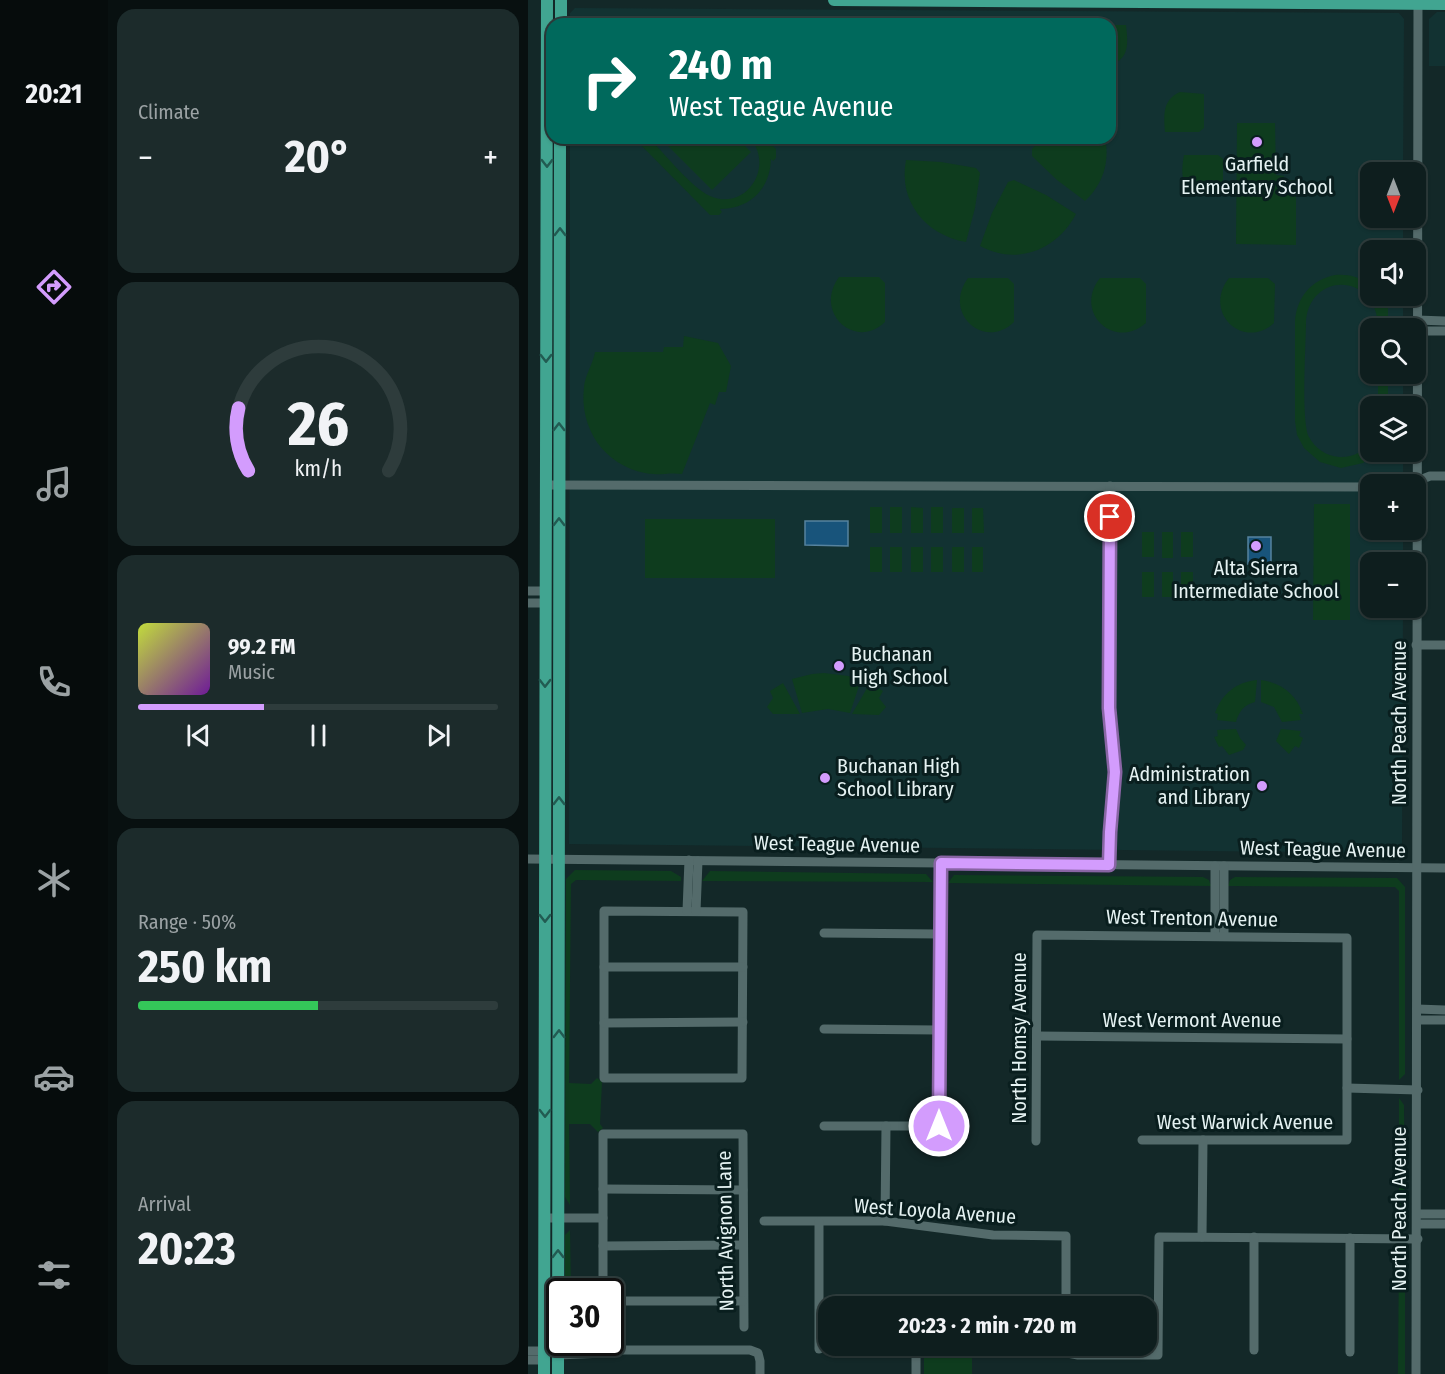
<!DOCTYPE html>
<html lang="en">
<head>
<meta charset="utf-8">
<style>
	:root { --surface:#0e1e1e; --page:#1c2b2b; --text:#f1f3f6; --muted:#9ba2a4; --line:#2e3c3c; --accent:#d39cfd }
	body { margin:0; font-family:"Fira Sans Condensed",sans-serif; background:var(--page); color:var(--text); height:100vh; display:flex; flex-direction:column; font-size:22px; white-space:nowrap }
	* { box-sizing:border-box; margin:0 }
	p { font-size:20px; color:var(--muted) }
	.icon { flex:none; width:33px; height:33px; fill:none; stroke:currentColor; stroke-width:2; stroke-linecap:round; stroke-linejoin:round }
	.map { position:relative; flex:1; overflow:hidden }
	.sheet { display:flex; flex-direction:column; gap:9px; padding:9px; background:#081010; width:420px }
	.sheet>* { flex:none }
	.guide { position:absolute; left:18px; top:18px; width:570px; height:126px; border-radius:18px; box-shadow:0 2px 4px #0004,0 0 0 2px var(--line); background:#00695c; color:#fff; overflow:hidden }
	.needle { width:39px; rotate:180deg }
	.buttons { position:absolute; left:832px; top:162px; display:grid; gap:12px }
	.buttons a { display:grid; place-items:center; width:66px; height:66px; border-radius:12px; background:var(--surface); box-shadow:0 2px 4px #0004,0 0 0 2px var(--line); font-size:30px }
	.speed { position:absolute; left:18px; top:1278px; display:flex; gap:12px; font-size:30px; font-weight:700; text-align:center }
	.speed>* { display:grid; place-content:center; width:78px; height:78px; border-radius:50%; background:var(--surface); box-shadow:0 2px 4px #0004,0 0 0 2px var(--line); line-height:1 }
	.speed .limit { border:3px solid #111; border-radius:9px; background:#fff; color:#111 }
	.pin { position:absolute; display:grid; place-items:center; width:51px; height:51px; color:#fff; margin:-26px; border:3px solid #fff; border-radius:50%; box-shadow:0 2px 6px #0007 }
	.me { position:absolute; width:66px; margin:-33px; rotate:0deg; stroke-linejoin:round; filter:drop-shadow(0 0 4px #0008) }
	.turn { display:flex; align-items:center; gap:21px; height:126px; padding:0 24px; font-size:27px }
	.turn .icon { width:78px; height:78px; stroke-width:2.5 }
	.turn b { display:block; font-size:42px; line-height:51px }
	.big { font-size:45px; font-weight:700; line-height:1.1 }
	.sheet .tile { flex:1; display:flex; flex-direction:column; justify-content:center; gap:9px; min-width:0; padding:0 21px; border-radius:18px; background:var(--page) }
	.sheet .dial { align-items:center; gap:0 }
	.dial svg { height:156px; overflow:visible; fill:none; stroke:var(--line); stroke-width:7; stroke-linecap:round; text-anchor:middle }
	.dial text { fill:var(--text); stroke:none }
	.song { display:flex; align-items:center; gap:18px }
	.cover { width:72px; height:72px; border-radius:9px; background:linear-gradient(135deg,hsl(70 70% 55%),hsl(280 70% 35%)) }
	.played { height:6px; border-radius:3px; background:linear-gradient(90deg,var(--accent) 35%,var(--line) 35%) }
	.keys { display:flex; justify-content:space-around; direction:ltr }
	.heat { display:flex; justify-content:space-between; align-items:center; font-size:33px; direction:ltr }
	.charge { height:9px; border-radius:4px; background:linear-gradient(90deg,#34c759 50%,var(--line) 0) }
	.trip { position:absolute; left:290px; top:1296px; width:339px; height:60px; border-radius:18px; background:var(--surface); box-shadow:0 2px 4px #0004,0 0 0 2px var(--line); font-weight:700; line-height:60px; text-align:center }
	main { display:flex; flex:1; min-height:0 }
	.menu { display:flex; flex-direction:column; width:108px; justify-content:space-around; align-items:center; background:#060c0c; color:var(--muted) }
	.menu .icon { width:42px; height:42px }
	.menu .current { color:var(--accent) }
	.menu b { font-size:27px; color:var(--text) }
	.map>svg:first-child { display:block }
	.built { fill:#123232 }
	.green { fill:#0e3c1e }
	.water { fill:#18547b; stroke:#56839f; stroke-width:1.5 }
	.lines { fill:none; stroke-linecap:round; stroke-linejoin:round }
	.minor { stroke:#546b6b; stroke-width:9 }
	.major { stroke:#41a591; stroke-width:12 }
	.oneway { stroke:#225b52 }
	.route-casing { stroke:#8965a4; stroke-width:15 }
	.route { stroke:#d39cfd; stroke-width:10 }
	.poi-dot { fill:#d39cfd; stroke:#091e1e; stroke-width:2 }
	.labels { text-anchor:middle; stroke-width:6; stroke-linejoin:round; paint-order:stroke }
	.poi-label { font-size:20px; fill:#e5f2f2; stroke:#091e1e }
	.street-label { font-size:20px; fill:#e5f2f2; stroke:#091e1e }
</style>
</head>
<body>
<main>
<nav class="menu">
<b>20:21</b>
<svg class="icon current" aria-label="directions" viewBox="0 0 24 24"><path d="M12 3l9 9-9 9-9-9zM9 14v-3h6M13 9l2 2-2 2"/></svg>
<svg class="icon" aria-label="music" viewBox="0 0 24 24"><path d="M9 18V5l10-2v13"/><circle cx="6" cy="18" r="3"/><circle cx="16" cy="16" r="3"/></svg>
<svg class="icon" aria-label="phone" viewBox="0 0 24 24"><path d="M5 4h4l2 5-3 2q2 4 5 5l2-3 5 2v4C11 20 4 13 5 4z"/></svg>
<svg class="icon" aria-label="climate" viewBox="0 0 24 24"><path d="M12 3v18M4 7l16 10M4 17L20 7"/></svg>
<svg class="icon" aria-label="car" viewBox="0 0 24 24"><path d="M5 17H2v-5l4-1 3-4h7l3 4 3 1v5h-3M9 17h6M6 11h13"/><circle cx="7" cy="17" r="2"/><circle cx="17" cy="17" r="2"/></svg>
<svg class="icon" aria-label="filters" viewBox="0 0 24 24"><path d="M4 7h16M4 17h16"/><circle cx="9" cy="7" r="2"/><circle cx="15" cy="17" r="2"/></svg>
</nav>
<section class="sheet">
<div class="tile"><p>Climate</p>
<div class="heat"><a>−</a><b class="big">20°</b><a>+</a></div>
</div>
<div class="tile dial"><svg viewBox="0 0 100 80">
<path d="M14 69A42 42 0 1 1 86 69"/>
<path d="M14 69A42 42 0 0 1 9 37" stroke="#d39cfd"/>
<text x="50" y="56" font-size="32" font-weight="700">26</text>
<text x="50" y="72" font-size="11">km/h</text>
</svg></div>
<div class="tile">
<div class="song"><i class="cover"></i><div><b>99.2 FM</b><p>Music</p></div></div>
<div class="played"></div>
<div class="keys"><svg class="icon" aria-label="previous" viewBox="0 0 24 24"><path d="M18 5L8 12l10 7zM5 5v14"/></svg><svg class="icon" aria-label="pause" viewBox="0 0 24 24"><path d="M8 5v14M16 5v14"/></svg><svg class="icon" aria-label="next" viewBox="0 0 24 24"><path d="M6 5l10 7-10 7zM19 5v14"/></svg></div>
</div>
<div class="tile"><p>Range · 50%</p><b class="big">250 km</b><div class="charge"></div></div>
<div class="tile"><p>Arrival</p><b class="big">20:23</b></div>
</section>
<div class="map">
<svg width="917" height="1374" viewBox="0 0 917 1374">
	<rect width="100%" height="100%" fill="#132828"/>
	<g class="built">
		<polygon points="47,8 871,13 876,19 875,172 843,172 843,218 875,218 875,250 843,250 843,296 875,296 875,328 843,328 843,374 875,374 875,406 843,406 843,452 875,452 875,484 843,484 843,530 875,530 875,562 843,562 843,608 875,608 874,848 870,853 41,844 42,138 582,138 582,24 42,24 42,13"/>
		<polygon points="909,12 917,12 917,66 901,66 901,19"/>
	</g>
	<g class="green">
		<path d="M 582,25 L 598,25 C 600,43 602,59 582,65 Z"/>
		<path d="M 652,92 L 676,94 L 676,128 L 671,132 L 637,132 C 636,115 634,100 652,92 Z"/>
		<polygon points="709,123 747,123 748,175 756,176 756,180 768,180 768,245 708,244"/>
		<path d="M 106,138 L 121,138 C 136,153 164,188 182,196 C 218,212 247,167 222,138 L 237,138 L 248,149 L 248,158 L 245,161 L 243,159 C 242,189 222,209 192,209 L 194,212 L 191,215 L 182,215 Z"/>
		<polygon points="132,138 209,138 223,152 184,190"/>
		<polygon points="376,138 439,138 413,143 377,145"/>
		<path d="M 514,138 L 577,138 C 582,162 575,184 557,201 L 529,180 L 504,156 L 504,149 Z"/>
		<path d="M 656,155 L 690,155 L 695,159 L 695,193 C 664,196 649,191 656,155 Z"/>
		<path d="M 378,160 L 413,162 L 448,168 L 452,173 L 447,208 L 438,242 C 397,235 370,201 378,160 Z"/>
		<path d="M 486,180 L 518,195 L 548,214 C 529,250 489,266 452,246 L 464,213 L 480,182 Z"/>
		<path d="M 807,275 C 820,274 832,277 843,285 L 843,296 L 860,296 L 860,328 L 850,328 C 850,272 782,271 778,321 C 778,344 773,420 781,437 C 787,448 798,456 811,457 C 824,458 835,452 843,442 L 843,452 L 849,452 L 835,463 L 813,468 L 792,462 L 776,448 L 769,435 L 767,421 L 767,321 C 769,297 783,280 807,275 Z"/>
		<path d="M 311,277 L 351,277 L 357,283 L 357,322 C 327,351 285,312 311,277 Z"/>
		<path d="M 440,278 L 480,278 L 486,284 L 486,322 C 456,351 414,313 440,278 Z"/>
		<path d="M 572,278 L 612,278 L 618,284 L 618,323 C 586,351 545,312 572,278 Z"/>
		<path d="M 701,278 L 740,278 L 747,284 L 746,323 C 715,351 674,312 701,278 Z"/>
		<path d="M 156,336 L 190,343 L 203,366 L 198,392 L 191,392 L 187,405 L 182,403 L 154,474 C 142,472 129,476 117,473 C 76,465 51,428 56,387 C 57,375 65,364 67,352 L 135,352 L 136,347 L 155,347 Z"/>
		<rect x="850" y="374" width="10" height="32"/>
		<polygon points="786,504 822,504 822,620 785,620"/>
		<rect x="342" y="507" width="12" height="26"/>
		<rect x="362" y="507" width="12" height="26"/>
		<polygon points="383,507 395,508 395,533 383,533"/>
		<rect x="403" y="507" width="12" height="26"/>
		<rect x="424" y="508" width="12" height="25"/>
		<polygon points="444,508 455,508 456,533 444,533"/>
		<rect x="117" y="519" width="130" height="59"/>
		<rect x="614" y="532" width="12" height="25"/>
		<rect x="634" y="532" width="11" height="26"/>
		<rect x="653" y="532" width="12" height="25"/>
		<rect x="342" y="547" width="12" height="25"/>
		<rect x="362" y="547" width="12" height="25"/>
		<rect x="383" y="547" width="12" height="25"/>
		<rect x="403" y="547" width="12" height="25"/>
		<rect x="424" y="547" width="12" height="25"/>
		<rect x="444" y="547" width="11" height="25"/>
		<rect x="614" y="572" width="12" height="25"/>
		<rect x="634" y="572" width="11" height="25"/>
		<rect x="653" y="572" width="12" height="25"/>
		<polygon points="296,673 320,676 333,680 322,713 300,709 274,713 264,679 284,674"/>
		<path d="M 729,680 L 727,702 C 716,705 711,711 708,722 L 689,720 L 690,714 L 687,713 C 694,694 708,682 729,680 Z"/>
		<path d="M 733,680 C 754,683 768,694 775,714 L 771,714 L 773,720 L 754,722 L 746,707 L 733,702 Z"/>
		<polygon points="255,683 272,714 245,714 239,707 245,698 242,691"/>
		<polygon points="342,683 355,691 351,698 358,707 351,715 324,714"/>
		<polygon points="708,729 712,738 718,745 715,750 701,755 694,746 691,747 686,737 690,736 689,730"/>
		<polygon points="753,729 773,731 771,736 775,738 771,748 767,746 761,754 748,741"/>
		<polygon points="47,870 143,871 153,877 153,881 48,880 43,884 41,1083 63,1084 69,1078 74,1082 72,1124 75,1128 70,1132 62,1124 41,1124 42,1205 37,1197 38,879"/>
		<polygon points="182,871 398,874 405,882 174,881"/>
		<polygon points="426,875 675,877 681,880 683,886 420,883"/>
		<polygon points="707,877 869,878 877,887 877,1074 871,1080 871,891 867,887 700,886 702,880"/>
		<polygon points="871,1098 876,1105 877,1225 871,1231"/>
		<polygon points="42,1230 43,1291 37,1291 37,1235"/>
		<polygon points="871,1246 877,1251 877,1374 870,1374"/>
		<rect x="396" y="1346" width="48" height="28"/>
	</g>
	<g class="water">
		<polygon points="277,521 320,521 320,546 277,545"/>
		<rect x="720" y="537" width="23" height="27"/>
	</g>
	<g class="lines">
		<g class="minor">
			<polyline points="889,320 917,321"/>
			<polyline points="889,331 917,331"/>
			<polyline points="882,484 902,476 917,476"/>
			<polyline points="18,485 843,487"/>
			<polyline points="0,591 18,591"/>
			<polyline points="0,603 18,603"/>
			<polyline points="888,645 917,645"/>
			<polyline points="0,859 917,868"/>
			<polyline points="581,865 582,832 587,772 581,708 582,486"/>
			<polygon points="76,911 215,912 214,1078 76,1078"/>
			<polyline points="159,911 161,860"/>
			<polyline points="168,911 170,861"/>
			<polyline points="296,933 412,934"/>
			<polyline points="687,936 687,866"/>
			<polyline points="696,936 696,866"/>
			<polyline points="76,967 215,967"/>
			<polyline points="889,1009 917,1010"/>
			<polyline points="889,1020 917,1020"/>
			<polyline points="76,1023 215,1022"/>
			<polyline points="296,1029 411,1030"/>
			<polyline points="509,1036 819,1039"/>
			<polyline points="819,1088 890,1090"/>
			<polyline points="296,1126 411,1126 413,863"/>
			<polyline points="508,1141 509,935 819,938 819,1140 614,1140"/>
			<polyline points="75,1189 215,1190"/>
			<polyline points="890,1214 917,1214"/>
			<polyline points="16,1218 75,1218"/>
			<polyline points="236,1221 357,1221 465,1235 538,1236 538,1306"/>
			<polyline points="357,1221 358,1126"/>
			<polyline points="890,1224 917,1224"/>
			<polyline points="674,1237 675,1140"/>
			<polyline points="75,1246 215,1245"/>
			<polyline points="75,1292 75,1134 215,1134 216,1327"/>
			<polyline points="82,1301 215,1301"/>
			<polyline points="30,1343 77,1346 81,1350"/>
			<polyline points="388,1346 388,1374"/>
			<polyline points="502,1346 550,1355 630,1355 631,1237 890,1239"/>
			<polyline points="291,1349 291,1222"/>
			<polyline points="726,1350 726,1237"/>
			<polyline points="0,1351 16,1351"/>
			<polyline points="822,1352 822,1238"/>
			<polyline points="30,1355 76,1353 81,1350 222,1350 230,1353 232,1361 232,1374"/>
			<polyline points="0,1360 16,1360"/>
			<polyline points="888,1374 890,0"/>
		</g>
		<g class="major">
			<polyline points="306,0 917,4"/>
			<polyline points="33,24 33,0"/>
			<polyline points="16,1374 19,0"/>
			<polyline points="30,1374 32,138"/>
		</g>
	</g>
	<defs><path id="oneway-chevron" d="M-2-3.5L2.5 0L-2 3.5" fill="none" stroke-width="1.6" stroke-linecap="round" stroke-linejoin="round" transform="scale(1.5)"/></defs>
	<g class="oneway">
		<use href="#oneway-chevron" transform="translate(19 163) rotate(90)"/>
		<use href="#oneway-chevron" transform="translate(32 232) rotate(-90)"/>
		<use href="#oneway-chevron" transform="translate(18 358) rotate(90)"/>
		<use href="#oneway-chevron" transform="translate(31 427) rotate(-90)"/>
		<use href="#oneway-chevron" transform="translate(31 522) rotate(-90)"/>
		<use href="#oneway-chevron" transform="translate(17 683) rotate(90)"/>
		<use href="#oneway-chevron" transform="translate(31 801) rotate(-90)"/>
		<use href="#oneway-chevron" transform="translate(17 918) rotate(90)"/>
		<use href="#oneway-chevron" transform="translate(31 1034) rotate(-90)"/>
		<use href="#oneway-chevron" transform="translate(17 1113) rotate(90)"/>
		<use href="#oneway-chevron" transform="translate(30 1254) rotate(-90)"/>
	</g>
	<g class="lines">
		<defs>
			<polyline id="route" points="411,1126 413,863 581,865 582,832 587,772 581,708 582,517"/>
		</defs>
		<use href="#route" class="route-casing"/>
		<use href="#route" class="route"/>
	</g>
	<g class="poi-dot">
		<circle cx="729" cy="142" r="6"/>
		<circle cx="728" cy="546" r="6"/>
		<circle cx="311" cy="666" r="6"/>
		<circle cx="297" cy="778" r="6"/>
		<circle cx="734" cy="786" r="6"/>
	</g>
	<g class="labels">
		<g class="poi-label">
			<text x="729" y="171">Garfield<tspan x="729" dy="23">Elementary School</tspan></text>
			<text x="728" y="575">Alta Sierra<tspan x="728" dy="23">Intermediate School</tspan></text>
			<text x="323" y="661" text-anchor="start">Buchanan<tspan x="323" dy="23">High School</tspan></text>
			<text x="309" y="773" text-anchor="start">Buchanan High<tspan x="309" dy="23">School Library</tspan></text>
			<text x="722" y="781" text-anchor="end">Administration<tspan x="722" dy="23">and Library</tspan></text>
		</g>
		<g class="street-label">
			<text transform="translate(871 723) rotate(-90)" y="7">North Peach Avenue</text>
			<text transform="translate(309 844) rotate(1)" y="7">West Teague Avenue</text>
			<text transform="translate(795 849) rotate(1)" y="7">West Teague Avenue</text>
			<text transform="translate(664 918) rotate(1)" y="7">West Trenton Avenue</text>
			<text x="664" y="1027">West Vermont Avenue</text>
			<text transform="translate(491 1038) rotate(-90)" y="7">North Homsy Avenue</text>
			<text x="717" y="1129">West Warwick Avenue</text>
			<text transform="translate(871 1209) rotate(-90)" y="7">North Peach Avenue</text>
			<text transform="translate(407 1211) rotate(4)" y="7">West Loyola Avenue</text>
			<text transform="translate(197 1231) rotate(-91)" y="7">North Avignon Lane</text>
		</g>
	</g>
</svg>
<div class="buttons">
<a><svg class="needle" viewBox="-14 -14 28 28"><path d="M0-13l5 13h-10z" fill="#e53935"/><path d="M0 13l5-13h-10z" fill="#9ba2a4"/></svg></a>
<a><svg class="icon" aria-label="sound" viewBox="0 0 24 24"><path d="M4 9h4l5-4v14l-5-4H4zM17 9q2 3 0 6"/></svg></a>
<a><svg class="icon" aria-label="search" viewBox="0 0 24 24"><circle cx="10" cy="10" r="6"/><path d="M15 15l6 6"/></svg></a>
<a><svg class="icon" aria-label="layers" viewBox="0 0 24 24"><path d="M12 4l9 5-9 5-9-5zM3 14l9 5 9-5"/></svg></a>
<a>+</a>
<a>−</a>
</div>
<div class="speed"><div class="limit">30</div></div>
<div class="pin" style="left:582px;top:517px;background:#d93025"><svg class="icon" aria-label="arrive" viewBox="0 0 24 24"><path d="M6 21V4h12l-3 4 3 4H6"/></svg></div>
<svg class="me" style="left:411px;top:1126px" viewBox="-20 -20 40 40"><circle r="17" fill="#d39cfd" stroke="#fff" stroke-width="3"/><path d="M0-11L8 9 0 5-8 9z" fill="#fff"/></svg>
<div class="trip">20:23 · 2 min · 720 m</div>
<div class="guide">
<div class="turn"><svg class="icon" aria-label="right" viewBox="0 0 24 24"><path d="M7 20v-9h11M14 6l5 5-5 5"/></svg><div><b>240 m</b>West Teague Avenue</div></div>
</div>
</div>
</main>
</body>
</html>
